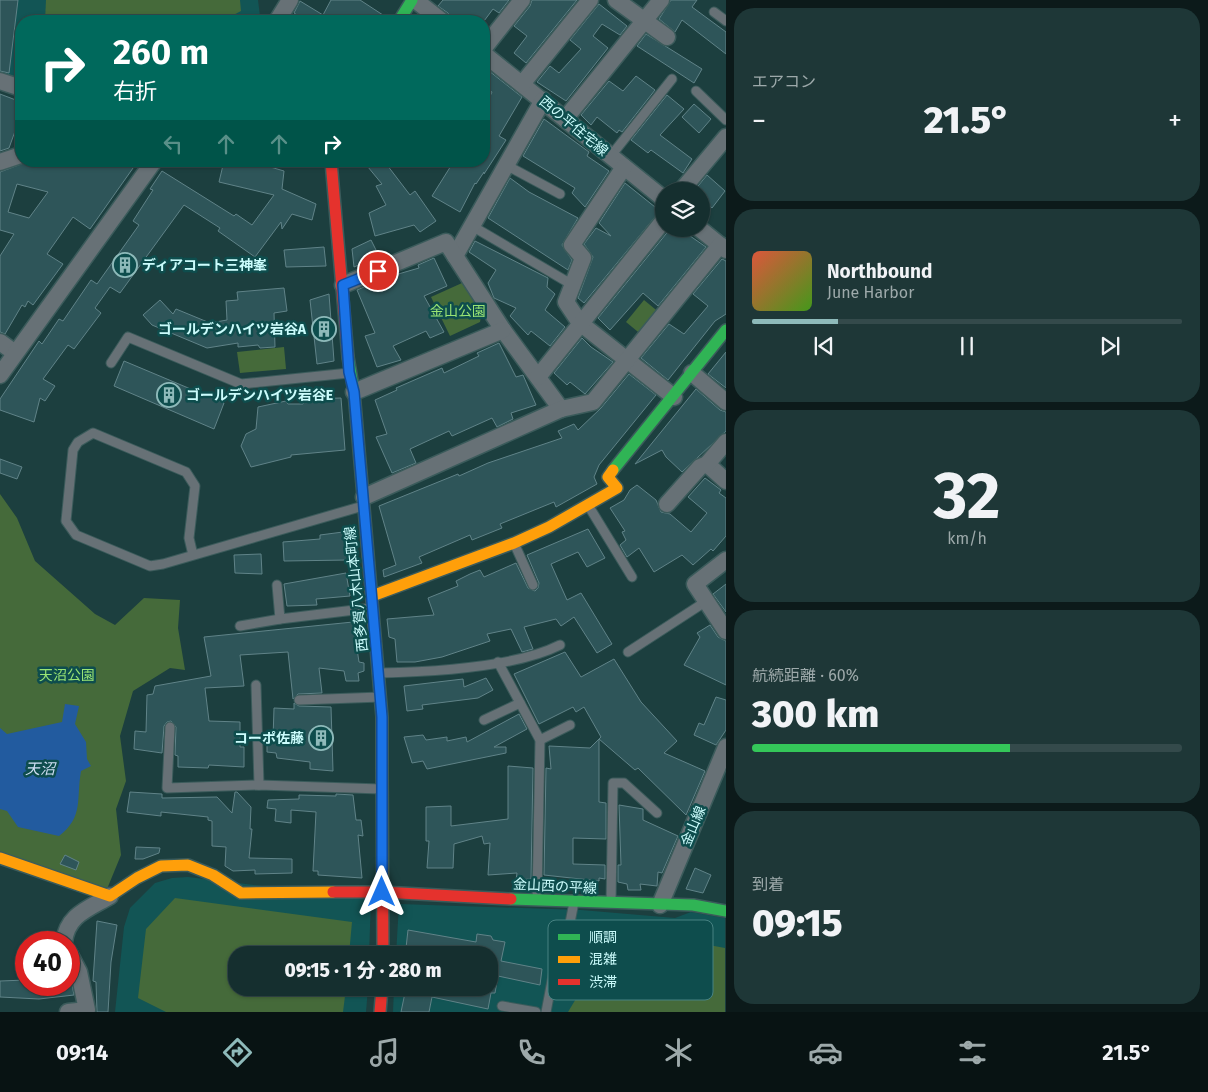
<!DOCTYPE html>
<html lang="ja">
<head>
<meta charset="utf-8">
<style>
	:root { --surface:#152f2f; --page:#1e3737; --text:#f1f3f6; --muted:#9da9aa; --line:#344a4b; --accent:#8ebaba }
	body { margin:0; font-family:"Fira Sans","Noto Sans JP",sans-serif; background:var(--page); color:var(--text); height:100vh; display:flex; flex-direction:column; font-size:19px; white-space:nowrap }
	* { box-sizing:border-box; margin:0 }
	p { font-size:16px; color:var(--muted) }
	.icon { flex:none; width:28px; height:28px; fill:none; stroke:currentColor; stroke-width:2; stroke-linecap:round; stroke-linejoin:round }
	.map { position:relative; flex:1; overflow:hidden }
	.sheet { display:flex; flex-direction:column; gap:8px; padding:8px; background:#0c1a1a; width:482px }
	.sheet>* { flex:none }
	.guide { position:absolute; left:15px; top:15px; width:475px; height:152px; border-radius:20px; box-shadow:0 1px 4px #0004,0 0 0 1px var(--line); background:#00695c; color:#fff; overflow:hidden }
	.tools { position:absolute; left:655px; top:182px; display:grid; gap:10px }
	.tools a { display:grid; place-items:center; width:55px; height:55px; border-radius:50%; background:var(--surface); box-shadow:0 1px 4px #0004,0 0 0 1px var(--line); font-size:25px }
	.speed { position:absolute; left:15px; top:931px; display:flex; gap:10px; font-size:25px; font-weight:700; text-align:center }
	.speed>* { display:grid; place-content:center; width:65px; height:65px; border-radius:50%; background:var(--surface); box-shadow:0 1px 4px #0004,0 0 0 1px var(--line); line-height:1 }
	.speed .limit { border:8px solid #d22; background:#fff; color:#111 }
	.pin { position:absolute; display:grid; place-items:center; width:42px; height:42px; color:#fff; margin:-21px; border:2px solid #fff; border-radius:50%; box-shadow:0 1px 5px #0007 }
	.me { position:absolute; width:55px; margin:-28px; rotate:0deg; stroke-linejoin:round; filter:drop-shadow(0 0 4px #0008) }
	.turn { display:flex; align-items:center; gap:18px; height:105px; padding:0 15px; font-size:22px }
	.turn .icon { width:65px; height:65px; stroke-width:2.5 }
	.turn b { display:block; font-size:35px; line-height:42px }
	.lanes { display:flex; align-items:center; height:48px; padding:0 15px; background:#0003; justify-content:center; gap:25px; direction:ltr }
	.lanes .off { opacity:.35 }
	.big { font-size:38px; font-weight:800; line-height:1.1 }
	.sheet .tile { flex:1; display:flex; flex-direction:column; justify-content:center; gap:8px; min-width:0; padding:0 18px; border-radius:20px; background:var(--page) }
	.sheet .dial { align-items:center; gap:0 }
	.dial b { font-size:65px; line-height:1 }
	.song { display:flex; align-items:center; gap:15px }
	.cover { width:60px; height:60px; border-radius:8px; background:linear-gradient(135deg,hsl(10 70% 55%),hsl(100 70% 35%)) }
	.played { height:5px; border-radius:2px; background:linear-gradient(90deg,var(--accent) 20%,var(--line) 20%) }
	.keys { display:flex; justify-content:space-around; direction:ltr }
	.heat { display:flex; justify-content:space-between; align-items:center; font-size:28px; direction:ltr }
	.charge { height:8px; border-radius:4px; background:linear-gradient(90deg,#34c759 60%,var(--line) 0) }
	.trip { position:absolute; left:228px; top:946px; width:270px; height:50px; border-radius:20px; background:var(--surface); box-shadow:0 1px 4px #0004,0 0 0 1px var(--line); font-weight:800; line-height:50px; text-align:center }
	.tabs { display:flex; height:80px; justify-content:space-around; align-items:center; background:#081313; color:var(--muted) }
	.tabs .icon { width:35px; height:35px }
	.tabs .on { color:var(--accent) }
	.tabs b { font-size:22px; color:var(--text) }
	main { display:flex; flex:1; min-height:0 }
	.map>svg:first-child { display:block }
	.built { fill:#125555 }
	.green { fill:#456a3a }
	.water { fill:#225b9f }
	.building { fill:#2e5559; stroke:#608388; fill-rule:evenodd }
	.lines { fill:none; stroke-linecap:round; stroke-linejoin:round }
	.lane-casing { stroke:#3b5b5b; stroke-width:11 }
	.street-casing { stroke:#3b5b5b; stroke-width:19 }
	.fast-casing { stroke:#3b5b5b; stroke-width:14 }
	.slow-casing { stroke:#3b5b5b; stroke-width:14 }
	.jam-casing { stroke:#3b5b5b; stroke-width:14 }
	.lane { stroke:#677176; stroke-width:9 }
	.street { stroke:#677176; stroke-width:16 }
	.fast { stroke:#30b455; stroke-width:11 }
	.slow { stroke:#ff9f0a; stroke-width:11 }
	.jam { stroke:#e5322d; stroke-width:11 }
	.route-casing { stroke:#114b97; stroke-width:12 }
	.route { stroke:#1a73e8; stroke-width:9 }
	.labels { text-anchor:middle; stroke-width:5; stroke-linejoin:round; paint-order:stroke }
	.street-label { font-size:14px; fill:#cbfcfc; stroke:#0e4d4d }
	.poi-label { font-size:14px; font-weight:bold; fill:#cbfcfc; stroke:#0e4d4d; text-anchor:start }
	.park-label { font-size:14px; fill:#99e474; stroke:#0e4d4d }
	.water-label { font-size:15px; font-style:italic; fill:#d0dff4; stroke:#0e4d4d }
	.key { fill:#0e4d4d; stroke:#478282; stroke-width:1 }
	.key-label { font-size:14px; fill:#cbfcfc }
</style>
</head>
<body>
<main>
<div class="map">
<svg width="726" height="1012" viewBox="0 0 726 1012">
	<rect width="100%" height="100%" fill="#1c3f3f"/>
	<g class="built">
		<polygon points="0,0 258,0 260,16 257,21 21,21 21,79 0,73"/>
		<polygon points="188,877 371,899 369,955 236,955 236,988 368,988 366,1012 115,1012 124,927 130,908 155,883 172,878"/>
		<polygon points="399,904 581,910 675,918 691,912 725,918 725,1012 393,1012 394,988 489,988 489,955 396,955"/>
	</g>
	<g class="green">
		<polygon points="46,0 240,0 241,11 222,21 45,21"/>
		<polygon points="462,283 482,312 480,322 450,336 431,297"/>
		<polygon points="644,300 661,314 643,336 626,322"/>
		<polygon points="284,347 286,369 240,373 237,352"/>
		<polygon points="0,494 17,518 35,561 95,614 115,625 144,598 180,600 178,628 185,670 170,668 133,691 120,736 126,781 116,809 121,855 107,889 0,852"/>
		<polygon points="175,898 352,922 349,955 236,955 236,988 346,988 343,1012 166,1012 138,998 146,929"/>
		<path d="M 639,932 L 725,948 L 725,1012 L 568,1012 C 586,980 611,955 639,932 Z"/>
	</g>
	<path class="water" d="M 65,704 L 79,706 L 75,724 L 86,742 L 87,759 L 91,766 L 81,771 C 76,799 84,817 59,836 L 18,827 L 7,811 L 0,809 L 0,728 L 7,734 L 62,722 Z"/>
	<g class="building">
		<polygon points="0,0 18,0 9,73 0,71"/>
		<polygon points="331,0 360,0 386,17 385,21 307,21 294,13 300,1 323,15"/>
		<polygon points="443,0 509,0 499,13 493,9 484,21 452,21 448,13 438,6"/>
		<polygon points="532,0 577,0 526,63 514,53 527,36 514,26 530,6"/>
		<polygon points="671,0 697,0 692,7 726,32 726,54 682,20 675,32 659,19"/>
		<polygon points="599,4 627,26 620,35 602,24 593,36 608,48 566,101 537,82 550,66 559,73 581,49 570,40"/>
		<polygon points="646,34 702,69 694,83 637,46"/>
		<polygon points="484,67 522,97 499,136 506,140 484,174 484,172 476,184 475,183 460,212 432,196 454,161 484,161 484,109 492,92 484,87"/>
		<polygon points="636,76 655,90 622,132 619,130 617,133 597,117 591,125 581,115 609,81 623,91"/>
		<polygon points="0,94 21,102 21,124 18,123 9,148 0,151"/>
		<polygon points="667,95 684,109 660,135 692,159 683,173 651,150 648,153 631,140"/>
		<polygon points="694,104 711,119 699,133 682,117"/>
		<polygon points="544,119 589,152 587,156 609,171 585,207 572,193 575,188 523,156"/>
		<path d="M 29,161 L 138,161 L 90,229 L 73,217 L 47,254 L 63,264 L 33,305 L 28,301 L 25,307 L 22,305 L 5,334 L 0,332 L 0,256 L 14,234 L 0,230 L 0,172 ZM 17,184 L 48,192 L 29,218 L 8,212 Z"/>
		<polygon points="224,161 250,161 284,171 282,189 316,204 312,220 292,214 282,229 281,222 255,257 218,231 220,228 184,205 120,293 110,287 95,308 101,313 74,349 68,345 43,379 55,386 45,401 40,398 34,422 0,410 0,399 39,341 42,344 59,319 63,321 91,280 97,284 139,225 133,221 153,190 150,189 162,171 234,216 236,214 252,225 274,195 219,182"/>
		<polygon points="363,161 384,161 410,195 415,191 436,221 420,232 414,225 375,236 369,213 386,205 376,186 382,184"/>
		<polygon points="707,175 725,191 712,208 701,199 701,191 694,191"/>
		<polygon points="510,178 529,192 578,218 562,245 572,260 568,270 488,218"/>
		<polygon points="625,183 660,211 584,303 578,298 593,257 584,244 596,228 611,236 599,223"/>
		<polygon points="670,229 680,229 706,247 658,306 643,293 610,330 598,318"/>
		<polygon points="371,240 379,256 354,267 352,249"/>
		<polygon points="475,241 548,278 547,287 555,294 545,310 565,327 550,346 531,331 528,335 510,316 516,308 494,298 488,283 496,270 469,252"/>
		<polygon points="324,247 326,266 286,267 284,250"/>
		<polygon points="434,258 447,286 424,296 444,332 430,338 426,331 393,346 401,360 377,367 365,336 375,333 357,290 388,277 419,268 418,265"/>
		<polygon points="722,259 726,261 726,314 715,321 668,380 641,358 669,324 684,334 708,306 693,294"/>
		<polygon points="284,288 287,311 274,313 275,347 260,348 258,345 238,347 238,343 207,348 152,325 143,315 160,300 173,314 176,309 210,323 227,320 226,301 238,300 237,292"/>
		<polygon points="329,294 334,361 317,364 310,300"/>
		<polygon points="582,338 591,347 613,362 585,394 570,382 567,385 554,373"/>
		<polygon points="499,343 516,377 523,375 536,405 511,413 513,419 497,427 492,418 452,436 449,431 410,449 416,463 392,473 376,437 387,434 375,400 397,390 396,388 442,368 444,373 479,356 477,353"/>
		<polygon points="726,352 726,388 708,374"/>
		<polygon points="124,361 224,403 214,429 114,386"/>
		<polygon points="629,374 656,395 599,465 594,477 597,484 556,507 554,502 500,524 502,528 472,540 470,535 419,557 422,563 384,577 383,570 396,565 379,506 458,474 459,476 488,463 562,438 558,431 574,424 578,430 601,408"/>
		<polygon points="696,389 720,410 726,412 726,431 682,472 666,457 662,450 635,464"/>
		<polygon points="341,398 345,450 291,455 291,457 251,467 241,446 246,434 256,429 258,407 286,401 288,404 303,404 305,399"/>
		<polygon points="0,459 22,467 17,479 0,473"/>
		<polygon points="705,478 721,490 719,493 726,498 726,536 713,551 711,549 693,565 682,555 654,572 639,548 627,557 620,545 626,540 622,532 625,531 610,508 624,500 630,490 637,485 656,500 661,512 670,514 691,532 707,513 688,497"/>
		<polygon points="588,529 605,558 587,567 578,552 551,564 567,600 581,593 612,644 597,653 574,617 561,626 556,619 524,627 533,649 522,652 511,629 487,634 490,641 442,657 415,662 397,662 395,639 389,637 387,619 434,615 428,598 458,586 456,581 470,574 480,570 484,577 516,563 528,588 535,591 538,588 539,583 527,555"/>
		<polygon points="343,532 348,560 284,561 283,542 320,539 320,535"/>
		<polygon points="261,554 262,574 235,573 234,555"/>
		<polygon points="346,573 350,596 316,599 317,605 287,606 284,584"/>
		<polygon points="726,584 726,612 713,594"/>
		<polygon points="353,622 359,662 364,663 364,671 358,673 359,681 346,681 344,671 319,668 322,693 298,694 293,699 288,652 240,655 244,686 205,688 209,721 240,722 240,747 244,747 244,767 209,765 208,768 178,767 178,756 175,755 176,727 171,721 167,722 164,726 162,753 134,749 135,731 146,732 147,695 153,694 155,686 211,676 204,637"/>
		<polygon points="710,625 718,637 726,641 726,685 684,665 700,637 697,633"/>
		<polygon points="565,652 581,677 614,659 641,702 677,741 664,753 705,771 686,815 638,768 635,770 599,739 601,737 584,707 576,712 573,707 539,724 514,674"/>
		<polygon points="486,678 493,690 478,698 422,705 423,709 407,711 404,686 463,679 464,687"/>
		<polygon points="716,697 726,700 726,730 716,745 694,735 699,723 704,725"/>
		<polygon points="294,703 299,706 331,707 333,771 310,769 310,762 277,758 276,753 267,752 267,738 273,739 274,708 294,709"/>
		<polygon points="519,714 527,729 494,747 506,747 506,753 427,769 423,761 412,763 404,737 423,735 426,740 447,737 447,741 466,737 467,742"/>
		<polygon points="599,739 599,802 606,803 606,839 573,838 573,864 605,865 605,879 599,878 599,881 544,875 546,768 551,769 549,746 590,748"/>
		<polygon points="508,766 533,768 531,879 516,880 517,873 488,875 490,843 484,844 482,836 454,844 453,868 427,868 429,841 426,841 426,807 451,806 451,826 508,819"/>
		<polygon points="130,792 162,794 162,798 217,797 232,813 235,792 237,792 251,807 250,829 252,829 249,858 292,859 292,873 255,874 255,870 233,871 225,866 226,847 212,846 212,821 208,820 208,817 161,812 161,816 127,812"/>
		<polygon points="336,794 353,795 356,820 361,820 363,836 358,835 362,878 318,875 318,871 313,871 316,812 291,810 291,823 275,821 276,809 267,808 268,800 299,799 299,795 336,796"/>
		<polygon points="619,805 643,809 643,820 678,836 662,873 658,872 657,886 640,884 641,890 628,890 627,884 618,882 618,865 621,865"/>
		<polygon points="136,847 160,848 159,853 143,859 135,859"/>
		<polygon points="65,855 79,862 76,870 60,864"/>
		<polygon points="695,868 711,875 703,893 686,889"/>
		<polygon points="97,921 117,925 111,962 108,1012 97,1012 96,982 93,981"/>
		<polygon points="408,930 476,942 477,934 491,936 493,940 505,942 501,961 542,969 540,985 498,976 495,993 491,993 488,1009 432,997 429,1012 401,1012 406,988 489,988 489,955 443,955 406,948"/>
		<polygon points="26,980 26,985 72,985 74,995 39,999 0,997 0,981"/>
	</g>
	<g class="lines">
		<defs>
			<g id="lane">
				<polyline points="714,12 726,21"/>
				<polyline points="696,91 726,120"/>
				<polyline points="610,157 672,79"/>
				<polyline points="506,165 560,194"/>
				<polyline points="472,226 571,284"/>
				<polyline points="111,363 128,337 241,384 349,373"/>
				<polyline points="588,505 632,577"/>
				<polyline points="514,543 533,585"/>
				<polyline points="193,555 189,538 195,486 186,472 93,433 78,442 73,450 66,521 76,535 150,566 163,564 363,506"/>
				<polyline points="277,585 280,619 371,608"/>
				<polyline points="240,626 280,619"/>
				<polyline points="628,652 705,602"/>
				<polyline points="498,662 540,740 537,899"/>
				<path d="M 379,673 C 430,672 514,668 560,645"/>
				<polyline points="256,685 259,785"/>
				<polyline points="299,700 381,697"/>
				<polyline points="484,720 520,703"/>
				<polyline points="170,727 167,788 259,785 381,789"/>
				<polyline points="540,740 570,725"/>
				<polyline points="611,902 613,783 624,783 657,813"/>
				<polyline points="563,959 574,902"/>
				<polyline points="502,1006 536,1012"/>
				<polyline points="546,1012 555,965"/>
			</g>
			<g id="street">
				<polyline points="415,0 442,21"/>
				<polyline points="616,0 667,37"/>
				<polyline points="277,21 290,0"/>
				<polyline points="484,48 522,0"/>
				<polyline points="484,54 664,199"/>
				<polyline points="0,81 21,88"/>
				<polyline points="522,84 590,0"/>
				<polyline points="565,119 661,0"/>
				<polyline points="0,162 21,155"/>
				<polyline points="624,167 572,245 583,258 566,302 580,323 674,397"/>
				<polyline points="681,191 726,137"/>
				<polyline points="700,229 726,250"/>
				<polyline points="455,256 543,100"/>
				<polyline points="343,285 446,242 503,330 561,409"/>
				<polyline points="0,342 15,353"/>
				<polyline points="692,373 726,402"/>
				<polyline points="0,375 154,161"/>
				<polyline points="538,377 664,220"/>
				<polyline points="354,392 503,330"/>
				<polyline points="707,464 726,481"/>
				<polyline points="364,497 561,409 593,402 720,245"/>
				<polyline points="667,504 700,467 707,464 726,442"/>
				<polyline points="726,560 695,584 726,631"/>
				<polyline points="660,905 726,747"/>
				<path d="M 64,942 C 67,915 88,909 110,896"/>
				<polyline points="68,1012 87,1010 79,972 69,953"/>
			</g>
			<g id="fast">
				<polyline points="399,21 412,0"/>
				<polyline points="348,357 354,392 382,717 382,768"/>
				<polyline points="613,470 726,330"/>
				<polyline points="511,899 693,905 726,911"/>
			</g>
			<g id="slow">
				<polyline points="372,596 514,543 549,527 617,488 608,477 613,470"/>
				<polyline points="0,858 110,896 137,878 161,866 188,865 213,875 241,893 333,892"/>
			</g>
			<g id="jam">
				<polyline points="331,161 348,357"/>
				<polyline points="382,768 383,955"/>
				<polyline points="333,892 382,892 511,899"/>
				<polyline points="380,1012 382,988"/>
			</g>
		</defs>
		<use href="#lane" class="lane-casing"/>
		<use href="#street" class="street-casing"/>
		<use href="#fast" class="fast-casing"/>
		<use href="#slow" class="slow-casing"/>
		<use href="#jam" class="jam-casing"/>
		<use href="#lane" class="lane"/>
		<use href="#street" class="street"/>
		<use href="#fast" class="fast"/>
		<use href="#slow" class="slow"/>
		<use href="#jam" class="jam"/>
	</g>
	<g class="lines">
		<defs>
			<polyline id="route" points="378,271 343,285 349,372 354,392 382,717 382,892"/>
		</defs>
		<use href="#route" class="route-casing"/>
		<use href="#route" class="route"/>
	</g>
	<defs>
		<symbol id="building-ring" viewBox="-11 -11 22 22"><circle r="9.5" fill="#0e4d4d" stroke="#8ebaba" stroke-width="1.5"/><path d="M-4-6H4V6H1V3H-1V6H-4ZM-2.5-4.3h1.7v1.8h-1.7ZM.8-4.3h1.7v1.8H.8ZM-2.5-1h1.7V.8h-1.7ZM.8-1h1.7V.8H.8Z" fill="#8ebaba"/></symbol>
	</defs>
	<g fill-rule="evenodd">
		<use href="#building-ring" x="111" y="251" width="28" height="28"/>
		<use href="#building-ring" x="310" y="315" width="28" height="28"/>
		<use href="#building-ring" x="155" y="381" width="28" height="28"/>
		<use href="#building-ring" x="307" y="724" width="28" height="28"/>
	</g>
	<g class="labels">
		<g class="street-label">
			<text transform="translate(574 126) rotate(40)" y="5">西の平住宅線</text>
			<text transform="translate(356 589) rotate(-96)" y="5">西多賀八木山本町線</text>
			<text transform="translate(693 826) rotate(-67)" y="5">金山線</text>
			<text transform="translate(555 886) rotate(3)" y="5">金山西の平線</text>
		</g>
		<g class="poi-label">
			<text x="142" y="270">ディアコート三神峯</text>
			<text x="306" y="334" text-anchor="end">ゴールデンハイツ岩谷A</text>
			<text x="186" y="400">ゴールデンハイツ岩谷E</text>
			<text x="304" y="743" text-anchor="end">コーポ佐藤</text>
		</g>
		<g class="park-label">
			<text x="458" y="316">金山公園</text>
			<text x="67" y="680">天沼公園</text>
		</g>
		<g class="water-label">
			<text x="40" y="774">天沼</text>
		</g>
	</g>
	<rect x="548" y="920" width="165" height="80" rx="8" class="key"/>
	<rect x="558" y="934" width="22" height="6" fill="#30b455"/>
	<rect x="558" y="956" width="22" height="7" fill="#ff9f0a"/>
	<rect x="558" y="979" width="22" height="6" fill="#e5322d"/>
	<g class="key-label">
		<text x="589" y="942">順調</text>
		<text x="589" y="964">混雑</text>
		<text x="589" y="987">渋滞</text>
	</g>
</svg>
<div class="tools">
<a><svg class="icon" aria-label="layers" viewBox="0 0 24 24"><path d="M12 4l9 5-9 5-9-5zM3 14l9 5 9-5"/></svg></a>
</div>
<div class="speed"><div class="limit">40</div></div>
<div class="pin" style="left:378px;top:271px;background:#d93025"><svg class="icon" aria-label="arrive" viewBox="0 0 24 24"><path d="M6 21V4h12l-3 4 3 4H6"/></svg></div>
<svg class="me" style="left:382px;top:892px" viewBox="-20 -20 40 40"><path d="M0-17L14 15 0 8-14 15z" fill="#1a73e8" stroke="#fff" stroke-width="4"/></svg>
<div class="trip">09:15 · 1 分 · 280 m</div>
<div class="guide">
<div class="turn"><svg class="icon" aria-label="right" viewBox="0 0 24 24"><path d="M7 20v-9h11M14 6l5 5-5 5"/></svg><div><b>260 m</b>右折</div></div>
<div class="lanes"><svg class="icon off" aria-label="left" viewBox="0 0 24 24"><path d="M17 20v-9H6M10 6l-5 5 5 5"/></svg><svg class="icon off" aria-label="ahead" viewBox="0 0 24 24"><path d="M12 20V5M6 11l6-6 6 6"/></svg><svg class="icon off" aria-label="ahead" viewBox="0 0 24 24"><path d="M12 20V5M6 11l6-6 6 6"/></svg><svg class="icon" aria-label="right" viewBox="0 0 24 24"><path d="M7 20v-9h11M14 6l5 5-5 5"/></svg></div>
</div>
</div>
<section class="sheet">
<div class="tile"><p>エアコン</p>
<div class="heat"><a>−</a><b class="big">21.5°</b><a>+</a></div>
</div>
<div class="tile">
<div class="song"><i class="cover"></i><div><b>Northbound</b><p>June Harbor</p></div></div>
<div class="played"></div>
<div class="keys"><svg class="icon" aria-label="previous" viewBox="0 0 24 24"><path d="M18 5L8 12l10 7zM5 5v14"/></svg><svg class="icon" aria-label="pause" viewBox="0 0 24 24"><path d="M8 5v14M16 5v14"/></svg><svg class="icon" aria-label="next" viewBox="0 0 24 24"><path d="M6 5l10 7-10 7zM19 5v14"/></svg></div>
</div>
<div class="tile dial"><b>32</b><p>km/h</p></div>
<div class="tile"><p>航続距離 · 60%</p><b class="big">300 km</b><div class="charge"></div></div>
<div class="tile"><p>到着</p><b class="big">09:15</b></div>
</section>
</main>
<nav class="tabs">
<b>09:14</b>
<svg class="icon on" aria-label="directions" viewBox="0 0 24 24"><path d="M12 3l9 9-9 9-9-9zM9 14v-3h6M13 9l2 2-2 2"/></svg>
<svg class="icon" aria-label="music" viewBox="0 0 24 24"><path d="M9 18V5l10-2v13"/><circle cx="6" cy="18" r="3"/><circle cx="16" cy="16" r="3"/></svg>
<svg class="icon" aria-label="phone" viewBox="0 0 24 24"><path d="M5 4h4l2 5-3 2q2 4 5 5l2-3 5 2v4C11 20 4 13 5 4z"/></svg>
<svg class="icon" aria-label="climate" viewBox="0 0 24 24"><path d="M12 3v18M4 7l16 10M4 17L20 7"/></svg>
<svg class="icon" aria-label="car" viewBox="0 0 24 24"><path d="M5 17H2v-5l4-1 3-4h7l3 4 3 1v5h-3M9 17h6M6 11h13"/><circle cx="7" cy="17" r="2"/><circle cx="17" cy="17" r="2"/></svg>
<svg class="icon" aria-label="filters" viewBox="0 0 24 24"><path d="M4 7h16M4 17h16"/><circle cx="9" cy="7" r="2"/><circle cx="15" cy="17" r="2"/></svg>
<b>21.5°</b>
</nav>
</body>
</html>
